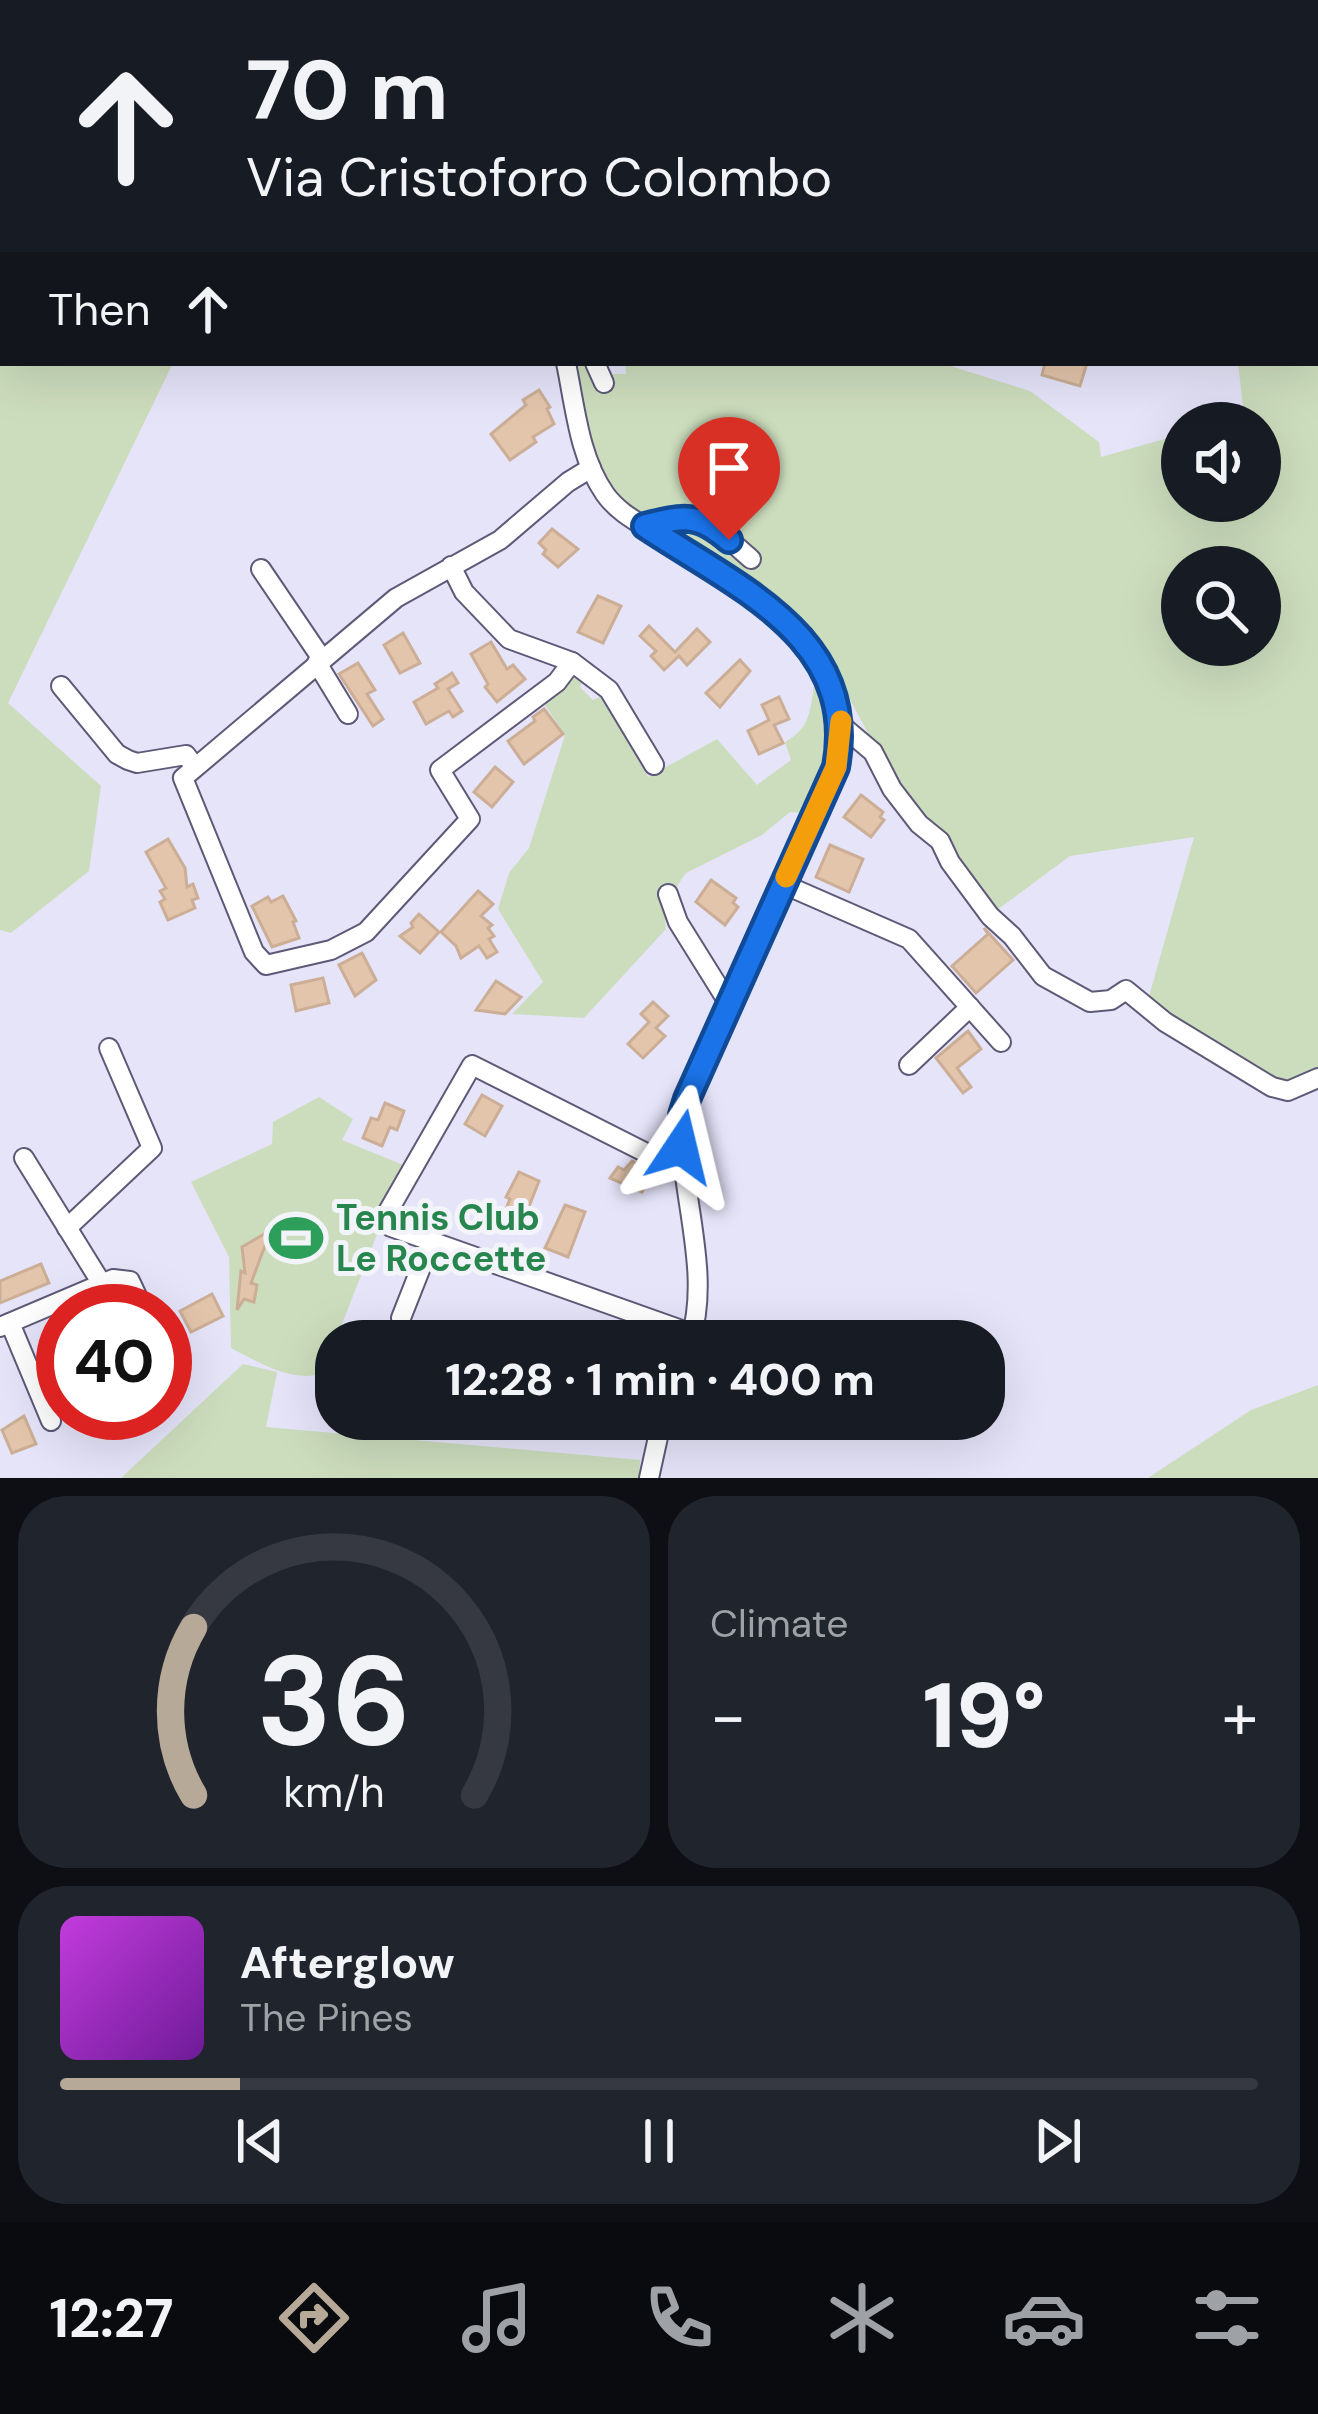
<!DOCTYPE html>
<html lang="en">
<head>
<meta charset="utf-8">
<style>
	:root { --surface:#171b24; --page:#20242c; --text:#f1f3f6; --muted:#9ea1a6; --line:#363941; --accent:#b7a998 }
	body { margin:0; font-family:"DM Sans",sans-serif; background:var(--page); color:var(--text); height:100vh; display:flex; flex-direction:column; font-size:45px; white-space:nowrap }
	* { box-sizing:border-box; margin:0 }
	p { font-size:39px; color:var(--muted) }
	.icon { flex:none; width:66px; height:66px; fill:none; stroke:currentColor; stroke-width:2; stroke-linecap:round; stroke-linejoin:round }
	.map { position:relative; height:1478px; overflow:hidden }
	.drawer { display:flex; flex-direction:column; gap:18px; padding:18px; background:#0d0f14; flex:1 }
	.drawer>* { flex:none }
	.top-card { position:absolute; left:0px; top:0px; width:1320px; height:366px; box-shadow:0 12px 48px #0002; background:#171b24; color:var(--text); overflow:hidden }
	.tools { position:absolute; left:1161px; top:402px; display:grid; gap:24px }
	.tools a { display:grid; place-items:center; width:120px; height:120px; border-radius:50%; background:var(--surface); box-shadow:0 12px 48px #0002; font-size:60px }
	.speed { position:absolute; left:36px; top:1284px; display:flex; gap:24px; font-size:60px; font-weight:700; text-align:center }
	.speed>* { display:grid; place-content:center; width:156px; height:156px; border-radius:50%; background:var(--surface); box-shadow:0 12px 48px #0002; line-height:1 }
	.speed .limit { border:18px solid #d22; background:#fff; color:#111 }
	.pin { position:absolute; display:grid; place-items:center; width:102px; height:102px; color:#fff; margin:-123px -51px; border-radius:50% 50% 50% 0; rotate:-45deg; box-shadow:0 0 12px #0007 }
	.pin .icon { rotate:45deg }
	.me { position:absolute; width:132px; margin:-66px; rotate:10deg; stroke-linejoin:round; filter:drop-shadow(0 0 9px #0008) }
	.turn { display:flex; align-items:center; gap:42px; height:252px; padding:0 48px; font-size:54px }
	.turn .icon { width:156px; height:156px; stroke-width:2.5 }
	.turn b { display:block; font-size:84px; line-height:102px }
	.then { display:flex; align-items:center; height:114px; padding:0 48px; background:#0003; gap:24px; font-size:45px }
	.big { font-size:90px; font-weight:800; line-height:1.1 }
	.drawer .tile { flex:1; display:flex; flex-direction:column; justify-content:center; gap:18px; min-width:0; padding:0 42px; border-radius:48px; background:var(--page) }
	.drawer .dial { align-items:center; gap:0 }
	.dial svg { height:312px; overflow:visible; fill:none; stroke:var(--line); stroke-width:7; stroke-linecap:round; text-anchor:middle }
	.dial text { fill:var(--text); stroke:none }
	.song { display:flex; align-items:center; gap:36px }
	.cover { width:144px; height:144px; border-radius:18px; background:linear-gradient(135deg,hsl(290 70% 55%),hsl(280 70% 35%)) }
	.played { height:12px; border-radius:6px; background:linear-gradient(90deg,var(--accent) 15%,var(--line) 15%) }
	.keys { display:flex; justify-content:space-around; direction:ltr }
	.heat { display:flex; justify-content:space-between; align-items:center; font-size:66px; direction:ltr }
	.drawer .tiles { flex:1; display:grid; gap:18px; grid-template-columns:1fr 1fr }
	.tile:last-child { grid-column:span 2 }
	.trip { position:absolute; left:315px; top:1320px; width:690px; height:120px; border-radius:48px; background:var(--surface); box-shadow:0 12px 48px #0002; font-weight:800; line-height:120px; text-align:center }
	.dock { display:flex; height:192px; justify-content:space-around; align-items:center; background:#090b0e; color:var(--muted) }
	.dock .icon { width:84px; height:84px }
	.dock .on { color:var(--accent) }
	.dock b { font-size:54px; color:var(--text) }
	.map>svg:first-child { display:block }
	.green { fill:#ccddbd; fill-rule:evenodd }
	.building { fill:#e3c5ac; stroke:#cbae95; stroke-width:3 }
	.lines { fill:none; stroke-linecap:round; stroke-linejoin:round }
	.minor-casing { stroke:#5d5977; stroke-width:22 }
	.minor { stroke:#fff; stroke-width:18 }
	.route-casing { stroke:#114b97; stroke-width:30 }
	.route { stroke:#1a73e8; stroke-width:21 }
	.slow { stroke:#f59e0b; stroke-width:21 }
	.labels { text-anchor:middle; stroke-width:10; stroke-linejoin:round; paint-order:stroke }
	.leisure-label { font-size:36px; font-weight:bold; fill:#27864d; stroke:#f3f3fa; text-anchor:start }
</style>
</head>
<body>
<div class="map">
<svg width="1318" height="1478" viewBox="0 0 1318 1478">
	<rect width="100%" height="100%" fill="#e6e4f9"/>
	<g class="green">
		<polygon points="0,0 116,0 3,3 3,363 173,363 8,703 101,786 89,871 11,933 0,930"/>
		<path d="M 1318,206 L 1318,1074 L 1290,1085 L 1275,1082 L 1148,1000 L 1194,837 L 1070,856 L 993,913 L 924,823 L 874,744 L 823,650 L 822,639 L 815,639 L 790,608 L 661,528 L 699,524 L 751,566 L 758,566 L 760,560 L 747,542 L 742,545 L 713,519 L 646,518 L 620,499 L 594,453 L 572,363 L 588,364 L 594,373 L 597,389 L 611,390 L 608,374 L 626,374 L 625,363 L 941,363 L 1030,391 L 1099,442 L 1101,457 L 1182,434 L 1182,501 L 1260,501 L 1260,423 L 1219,423 L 1244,415 L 1238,363 L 1317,363 ZM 1182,567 L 1260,567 L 1260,645 L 1182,645 Z"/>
		<path d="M 578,676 L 584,678 L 580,687 L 593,700 L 602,696 L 648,777 L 717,739 L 757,785 L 791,760 L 785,742 C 810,728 810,712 814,685 L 825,687 C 839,734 824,771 804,813 L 790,812 L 762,835 L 686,873 C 676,885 662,915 666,929 L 584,1018 L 512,1014 L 543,982 L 498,909 L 509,873 L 529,848 L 565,735 L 541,699 Z"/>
		<path d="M 319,1097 L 353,1119 L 342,1140 L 406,1166 L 372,1224 L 379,1229 L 323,1373 C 293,1384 258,1362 231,1348 L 229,1257 L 191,1182 L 272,1144 L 273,1122 Z"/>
		<polygon points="243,1364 277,1372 266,1427 640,1460 639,1478 121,1478"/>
		<polygon points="1318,1385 1318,1478 1148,1478 1251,1410"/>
	</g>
	<g class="building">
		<polygon points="1045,363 1087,363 1080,386 1042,375"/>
		<polygon points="539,390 550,407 547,409 554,424 533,437 536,442 510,460 491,434 526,405 523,400"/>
		<polygon points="552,529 578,549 558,567 543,554 546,550 539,543"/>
		<polygon points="598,596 621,606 603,643 578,632"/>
		<polygon points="649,626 675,652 697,629 710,642 687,665 679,656 664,670 651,656 656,651 640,636"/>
		<polygon points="403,633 420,663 400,673 384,645"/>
		<polygon points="491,642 507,669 513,665 525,679 497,702 485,687 488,684 471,654"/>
		<polygon points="740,660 750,671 720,707 706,693"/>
		<polygon points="358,663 375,690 367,694 383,719 373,726 339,674"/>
		<polygon points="452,673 458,683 448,689 462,711 453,717 449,711 426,724 414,702 438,688 435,684"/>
		<polygon points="779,697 789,719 774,725 783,743 759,754 748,731 769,720 762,705"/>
		<polygon points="544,709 563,734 524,764 508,741 535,721 533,717"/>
		<polygon points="495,767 513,782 492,807 474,792"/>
		<polygon points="861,795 883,812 880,817 884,820 871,837 844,817"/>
		<polygon points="168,839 185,868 187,887 193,884 198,898 192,900 195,908 168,920 160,902 165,899 160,891 166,888 146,852"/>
		<polygon points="830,845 863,859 849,892 816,877"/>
		<polygon points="711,880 736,898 733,903 738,907 725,925 696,902"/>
		<polygon points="478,891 493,904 481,916 492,925 488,928 494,936 489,939 497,952 487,958 479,946 461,958 456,946 441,932"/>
		<polygon points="283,896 296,921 293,922 299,938 272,947 252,906 268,897 271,902"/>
		<polygon points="419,914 439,932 420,953 400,936 413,927 411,923"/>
		<polygon points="984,928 1013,960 976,993 952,966 988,934"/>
		<polygon points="362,953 376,980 355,996 339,965"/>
		<polygon points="323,978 329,1003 296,1011 291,985"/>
		<polygon points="496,981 521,997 505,1014 476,1010"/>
		<polygon points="653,1002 668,1016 656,1028 665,1036 643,1058 628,1044 649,1022 641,1014"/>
		<polygon points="968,1031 981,1049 957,1068 971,1087 963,1093 936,1058"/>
		<polygon points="482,1095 502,1106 485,1136 465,1124"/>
		<polygon points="385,1103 404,1111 397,1130 390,1127 382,1146 363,1138 371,1118 378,1120"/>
		<polygon points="632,1161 652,1171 642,1192 610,1178 618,1167 624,1170"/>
		<polygon points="519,1172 539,1181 524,1219 506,1209 510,1199 506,1197"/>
		<polygon points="565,1205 585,1212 568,1257 545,1248"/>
		<polygon points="271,1230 251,1283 257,1285 254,1302 244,1299 237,1310 241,1271 245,1273 242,1247"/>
		<polygon points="41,1264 49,1283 0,1303 0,1281"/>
		<polygon points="212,1294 223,1316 191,1332 180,1311"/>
		<polygon points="24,1416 36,1444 12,1453 2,1430"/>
	</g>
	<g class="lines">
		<defs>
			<g id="minor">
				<polyline points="737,0 743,3"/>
				<polyline points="759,0 765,3"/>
				<polyline points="508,3 508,0"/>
				<polyline points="648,3 648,0"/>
				<polyline points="1317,129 1318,127"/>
				<polyline points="1317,155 1318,155"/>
				<polyline points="1317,182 1318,183"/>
				<path d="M 566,363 C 575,406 579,457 605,494 C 620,515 642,524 663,538 C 750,596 860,642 836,767 L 682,1115 C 677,1188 713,1269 690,1341"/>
				<polyline points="595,363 604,383"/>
				<path d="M 645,526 C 705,511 708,522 751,559"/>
				<polyline points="451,566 464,592 509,639 572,662 557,682 440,770 470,819 366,932 331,950 266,965 254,952 183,778 396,598 500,540 568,482 591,468"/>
				<polyline points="261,569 322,659"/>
				<polyline points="572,662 609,690 654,765"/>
				<polyline points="317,663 348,714"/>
				<polyline points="61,686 117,754 128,760 137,763 186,755 195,767"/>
				<polyline points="841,725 873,752 892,789 919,824 940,841 950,862 990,916 1012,936 1043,976 1090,1002 1111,1000 1126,990 1165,1022 1272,1087 1288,1091 1318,1078"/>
				<polyline points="783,884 909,939 1001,1042"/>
				<polyline points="668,894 678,922 731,1007"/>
				<polyline points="909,1065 970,1007"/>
				<polyline points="24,1158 102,1284"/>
				<polyline points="684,1172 472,1065 386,1215 391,1227 693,1334"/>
				<polyline points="67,1228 152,1148 109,1048"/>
				<polyline points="401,1318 431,1242"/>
				<polyline points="10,1323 51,1421"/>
				<polyline points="0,1327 113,1279 130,1281 144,1311"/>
				<polyline points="649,1478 662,1419"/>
			</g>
		</defs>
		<use href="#minor" class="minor-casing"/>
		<use href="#minor" class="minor"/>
	</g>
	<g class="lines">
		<defs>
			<path id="route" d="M 681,1147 L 682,1115 L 687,1099 L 836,767 C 860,637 736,587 645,526 C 684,516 698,513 729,540"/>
		</defs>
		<use href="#route" class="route-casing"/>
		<use href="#route" class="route"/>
		<polyline class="slow" points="786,877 836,767 841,721"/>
	</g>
	<defs>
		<symbol id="stadium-bare" viewBox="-9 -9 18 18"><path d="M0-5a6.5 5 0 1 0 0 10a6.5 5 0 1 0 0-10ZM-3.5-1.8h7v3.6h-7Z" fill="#2e9e5b" stroke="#f3f3fa" stroke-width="2.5" paint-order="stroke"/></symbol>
	</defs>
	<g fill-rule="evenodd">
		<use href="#stadium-bare" x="258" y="1200" width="76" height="76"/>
	</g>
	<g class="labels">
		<g class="leisure-label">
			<text x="336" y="1230">Tennis Club<tspan x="336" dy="41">Le Roccette</tspan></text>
		</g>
	</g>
</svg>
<div class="tools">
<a><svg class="icon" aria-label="sound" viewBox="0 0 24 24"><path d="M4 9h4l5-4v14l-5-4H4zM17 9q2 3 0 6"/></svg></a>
<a><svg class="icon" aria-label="search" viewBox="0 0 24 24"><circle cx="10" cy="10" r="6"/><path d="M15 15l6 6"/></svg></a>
</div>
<div class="speed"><div class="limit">40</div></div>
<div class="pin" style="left:729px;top:540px;background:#d93025"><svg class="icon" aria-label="arrive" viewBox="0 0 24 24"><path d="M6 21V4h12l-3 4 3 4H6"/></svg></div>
<svg class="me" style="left:681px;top:1147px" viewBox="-20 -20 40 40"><path d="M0-17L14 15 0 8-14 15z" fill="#1a73e8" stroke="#fff" stroke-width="4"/></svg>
<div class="trip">12:28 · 1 min · 400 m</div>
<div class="top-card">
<div class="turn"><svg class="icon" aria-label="ahead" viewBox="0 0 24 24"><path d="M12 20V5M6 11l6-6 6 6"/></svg><div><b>70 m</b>Via Cristoforo Colombo</div></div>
<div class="then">Then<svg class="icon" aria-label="ahead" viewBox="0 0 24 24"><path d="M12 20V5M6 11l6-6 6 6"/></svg></div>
</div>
</div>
<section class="drawer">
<div class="tiles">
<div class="tile dial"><svg viewBox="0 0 100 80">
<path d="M14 69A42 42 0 1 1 86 69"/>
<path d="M14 69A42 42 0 0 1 14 26" stroke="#b7a998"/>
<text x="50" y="56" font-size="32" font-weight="700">36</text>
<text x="50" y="72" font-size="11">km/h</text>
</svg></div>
<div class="tile"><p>Climate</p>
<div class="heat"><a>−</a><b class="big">19°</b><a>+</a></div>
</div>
<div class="tile">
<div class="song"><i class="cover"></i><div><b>Afterglow</b><p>The Pines</p></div></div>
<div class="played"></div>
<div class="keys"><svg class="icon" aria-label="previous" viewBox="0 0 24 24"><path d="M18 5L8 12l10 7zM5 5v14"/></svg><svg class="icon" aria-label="pause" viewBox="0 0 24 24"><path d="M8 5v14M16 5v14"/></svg><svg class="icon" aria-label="next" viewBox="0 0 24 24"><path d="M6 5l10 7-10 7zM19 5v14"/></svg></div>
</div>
</div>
</section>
<nav class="dock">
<b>12:27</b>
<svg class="icon on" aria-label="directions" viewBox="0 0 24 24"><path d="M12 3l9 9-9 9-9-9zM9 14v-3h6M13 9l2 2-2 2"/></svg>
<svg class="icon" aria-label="music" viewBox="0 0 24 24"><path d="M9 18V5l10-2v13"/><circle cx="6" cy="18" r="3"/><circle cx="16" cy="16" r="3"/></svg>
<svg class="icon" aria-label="phone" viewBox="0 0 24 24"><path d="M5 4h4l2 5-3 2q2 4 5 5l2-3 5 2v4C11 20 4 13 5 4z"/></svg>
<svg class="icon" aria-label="climate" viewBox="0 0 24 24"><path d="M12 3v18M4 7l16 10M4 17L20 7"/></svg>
<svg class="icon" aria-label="car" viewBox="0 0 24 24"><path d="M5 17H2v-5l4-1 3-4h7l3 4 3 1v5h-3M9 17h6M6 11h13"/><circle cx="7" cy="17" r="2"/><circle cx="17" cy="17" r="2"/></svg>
<svg class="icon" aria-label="filters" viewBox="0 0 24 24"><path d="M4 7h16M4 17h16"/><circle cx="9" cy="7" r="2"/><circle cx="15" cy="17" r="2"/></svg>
</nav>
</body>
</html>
